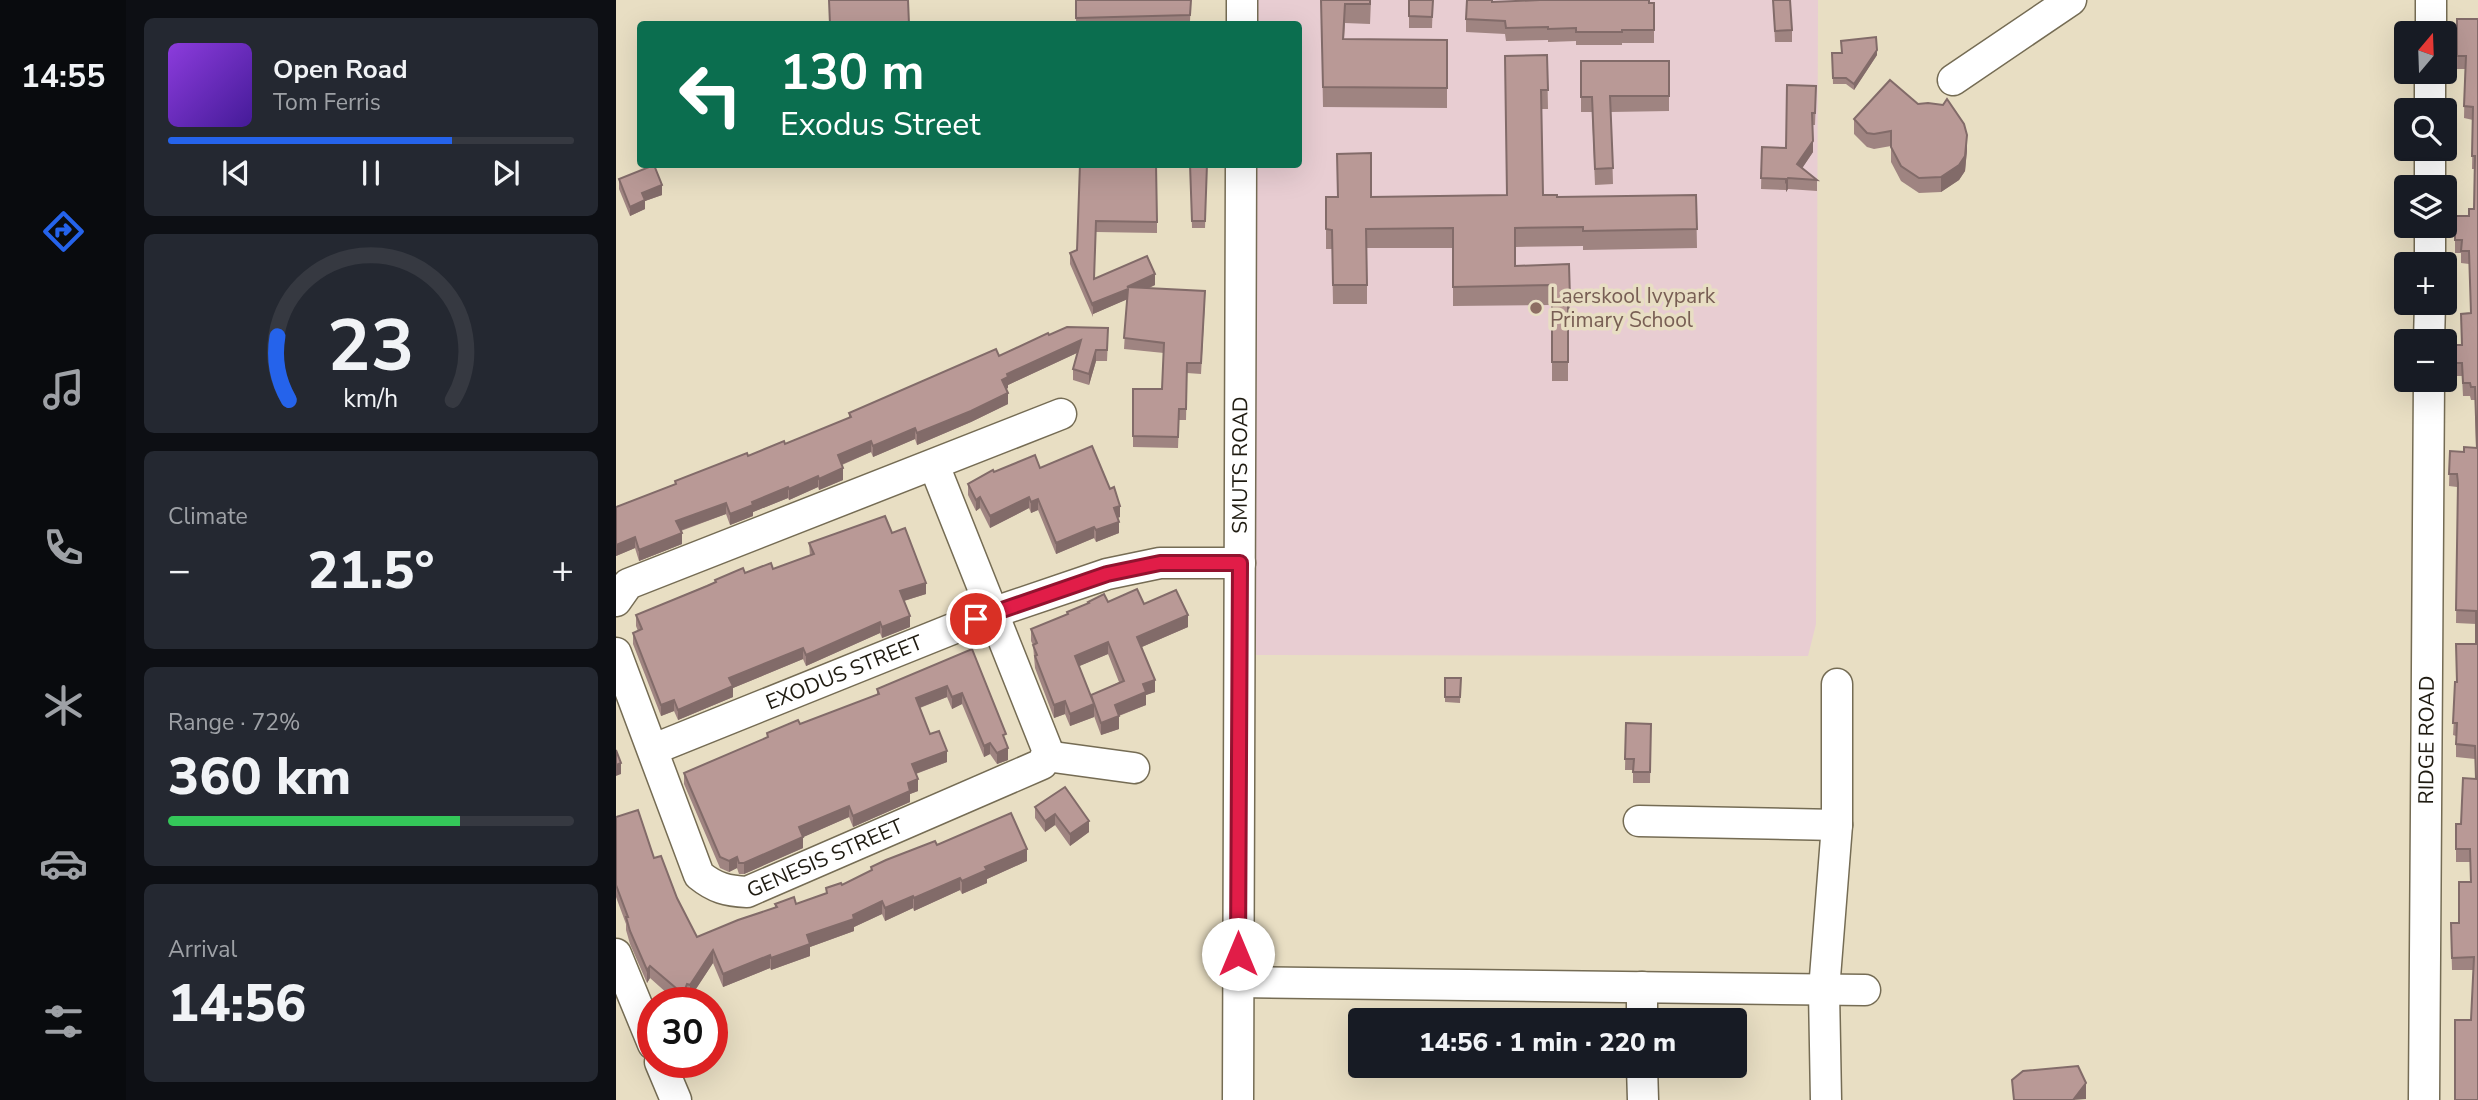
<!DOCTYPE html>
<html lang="en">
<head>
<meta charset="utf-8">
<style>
	:root { --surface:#171b24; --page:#242831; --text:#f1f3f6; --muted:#9ea1a6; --line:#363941; --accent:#2563eb }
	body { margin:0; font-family:"Nunito Sans",sans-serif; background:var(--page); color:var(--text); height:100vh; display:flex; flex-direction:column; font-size:26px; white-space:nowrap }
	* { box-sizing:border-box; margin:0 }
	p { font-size:23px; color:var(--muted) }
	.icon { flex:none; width:38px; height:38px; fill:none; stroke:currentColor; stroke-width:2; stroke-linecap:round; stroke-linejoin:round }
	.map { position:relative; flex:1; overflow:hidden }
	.details { display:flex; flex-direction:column; gap:18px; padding:18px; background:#0d0f14; width:490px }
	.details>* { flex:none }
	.hud { position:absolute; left:21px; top:21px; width:665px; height:147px; border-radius:7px; box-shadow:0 7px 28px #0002; background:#0b6e4f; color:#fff; overflow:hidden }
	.needle { width:46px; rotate:19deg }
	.buttons { position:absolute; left:1778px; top:21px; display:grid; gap:14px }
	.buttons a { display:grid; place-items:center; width:63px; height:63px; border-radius:7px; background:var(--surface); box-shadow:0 7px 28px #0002; font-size:35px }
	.speed { position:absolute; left:21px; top:987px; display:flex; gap:14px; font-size:35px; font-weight:700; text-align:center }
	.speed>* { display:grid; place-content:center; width:91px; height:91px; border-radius:50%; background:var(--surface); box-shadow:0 7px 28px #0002; line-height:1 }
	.speed .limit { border:10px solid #d22; background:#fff; color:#111 }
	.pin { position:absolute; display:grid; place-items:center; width:60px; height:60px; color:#fff; margin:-30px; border:4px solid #fff; border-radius:50%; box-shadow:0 2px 7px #0007 }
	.me { position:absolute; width:77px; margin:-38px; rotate:0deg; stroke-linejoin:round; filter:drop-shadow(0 0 5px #0008) }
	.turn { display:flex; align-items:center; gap:24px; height:147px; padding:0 28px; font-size:32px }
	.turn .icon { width:91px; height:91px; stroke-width:2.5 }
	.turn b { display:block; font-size:49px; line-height:60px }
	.big { font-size:52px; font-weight:800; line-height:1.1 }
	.details .card { flex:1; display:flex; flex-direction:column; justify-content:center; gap:10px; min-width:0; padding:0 24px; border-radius:10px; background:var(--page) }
	.details .dial { align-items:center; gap:0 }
	.dial svg { height:182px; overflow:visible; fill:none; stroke:var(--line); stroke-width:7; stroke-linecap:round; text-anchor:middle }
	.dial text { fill:var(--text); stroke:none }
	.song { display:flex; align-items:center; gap:21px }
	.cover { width:84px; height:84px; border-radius:10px; background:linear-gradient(135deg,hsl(270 70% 55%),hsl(260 70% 35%)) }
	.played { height:7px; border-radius:4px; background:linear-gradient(90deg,var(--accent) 70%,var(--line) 70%) }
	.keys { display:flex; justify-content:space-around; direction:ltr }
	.heat { display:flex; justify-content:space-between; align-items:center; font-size:38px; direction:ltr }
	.charge { height:10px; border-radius:5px; background:linear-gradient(90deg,#34c759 72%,var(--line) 0) }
	.trip { position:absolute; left:732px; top:1008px; width:399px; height:70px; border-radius:7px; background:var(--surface); box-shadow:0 7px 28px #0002; font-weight:800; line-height:70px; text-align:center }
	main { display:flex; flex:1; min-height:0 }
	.tab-bar { display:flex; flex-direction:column; width:126px; justify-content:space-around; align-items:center; background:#090b0e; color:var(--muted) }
	.tab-bar .icon { width:49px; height:49px }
	.tab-bar .on { color:var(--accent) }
	.tab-bar b { font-size:32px; color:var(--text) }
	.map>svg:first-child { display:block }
	.education { fill:#e8cdd2 }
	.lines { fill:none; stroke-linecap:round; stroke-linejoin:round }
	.minor-casing { stroke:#756c54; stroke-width:33 }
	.minor { stroke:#fff; stroke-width:30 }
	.wall { fill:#9f8481; fill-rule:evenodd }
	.shaded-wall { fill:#826b69 }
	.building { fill:#b99996; stroke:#826b69; stroke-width:2 }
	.route-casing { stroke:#92132f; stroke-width:18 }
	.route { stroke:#e11d48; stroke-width:12 }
	.education-dot { fill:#8d6e63; stroke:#e8dec3; stroke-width:2.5 }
	.labels { text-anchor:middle; stroke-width:7; stroke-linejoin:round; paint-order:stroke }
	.education-label { font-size:21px; fill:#785e54; stroke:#e8dec3; text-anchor:start }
	.street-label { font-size:21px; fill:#1f1b11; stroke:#e8dec3 }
</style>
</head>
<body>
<main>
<nav class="tab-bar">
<b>14:55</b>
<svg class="icon on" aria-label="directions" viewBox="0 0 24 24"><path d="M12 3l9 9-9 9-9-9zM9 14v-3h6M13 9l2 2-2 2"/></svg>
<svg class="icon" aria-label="music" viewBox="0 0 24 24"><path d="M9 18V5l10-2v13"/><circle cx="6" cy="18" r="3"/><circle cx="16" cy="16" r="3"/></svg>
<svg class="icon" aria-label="phone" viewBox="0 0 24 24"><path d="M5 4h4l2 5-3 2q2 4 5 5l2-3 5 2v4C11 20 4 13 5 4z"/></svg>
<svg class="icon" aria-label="climate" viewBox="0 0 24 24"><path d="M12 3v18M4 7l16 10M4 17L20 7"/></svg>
<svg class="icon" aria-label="car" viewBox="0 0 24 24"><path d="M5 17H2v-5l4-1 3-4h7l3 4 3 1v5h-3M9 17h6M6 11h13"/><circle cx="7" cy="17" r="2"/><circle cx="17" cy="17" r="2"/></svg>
<svg class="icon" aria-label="filters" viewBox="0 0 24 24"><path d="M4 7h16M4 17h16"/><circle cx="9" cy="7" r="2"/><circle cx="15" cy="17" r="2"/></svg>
</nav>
<section class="details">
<div class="card">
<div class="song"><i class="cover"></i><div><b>Open Road</b><p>Tom Ferris</p></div></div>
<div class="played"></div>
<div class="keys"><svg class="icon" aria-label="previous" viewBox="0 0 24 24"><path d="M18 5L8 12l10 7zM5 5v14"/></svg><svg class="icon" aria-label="pause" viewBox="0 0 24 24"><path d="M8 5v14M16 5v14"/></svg><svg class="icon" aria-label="next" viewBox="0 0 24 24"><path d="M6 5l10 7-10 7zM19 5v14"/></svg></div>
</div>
<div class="card dial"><svg viewBox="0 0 100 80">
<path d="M14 69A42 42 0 1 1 86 69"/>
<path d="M14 69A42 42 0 0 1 9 41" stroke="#2563eb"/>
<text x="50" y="56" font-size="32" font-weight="700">23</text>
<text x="50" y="72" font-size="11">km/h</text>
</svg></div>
<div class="card"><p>Climate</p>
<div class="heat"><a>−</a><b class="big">21.5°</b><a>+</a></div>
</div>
<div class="card"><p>Range · 72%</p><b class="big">360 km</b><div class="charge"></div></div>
<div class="card"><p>Arrival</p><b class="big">14:56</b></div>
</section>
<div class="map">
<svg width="1862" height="1100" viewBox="0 0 1862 1100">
	<rect width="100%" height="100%" fill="#e8dec3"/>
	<polygon class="education" points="640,0 1202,0 1200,624 1192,656 640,655 640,165 682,164 682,24 640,24"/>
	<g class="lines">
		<defs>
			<g id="minor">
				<polyline points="626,24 626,0"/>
				<polyline points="1815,33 1815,0"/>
				<polyline points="1337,80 1455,0"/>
				<polyline points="1814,110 1814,72"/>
				<polyline points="1814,187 1814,149"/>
				<polyline points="1814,264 1814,226"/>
				<polyline points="1813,341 1814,303"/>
				<polyline points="318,465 431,749 430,756"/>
				<polyline points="0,601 12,584 445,414"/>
				<path id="s1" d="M 0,653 L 83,875 C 99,888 111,891 131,892 L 426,764 L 430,756"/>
				<path id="s2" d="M 38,749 L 376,613 L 491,574 L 544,563 L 624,563"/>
				<polyline points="430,756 518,768"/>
				<polyline points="1023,821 1221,825"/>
				<polyline points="0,954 37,1044"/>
				<polyline points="622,982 1249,990"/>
				<polyline points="1026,987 1026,1020"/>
				<polyline points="44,1062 60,1100"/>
				<polyline points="1026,1066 1027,1100"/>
				<path id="s3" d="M 622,1100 L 625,164"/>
				<polyline points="1210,1100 1208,990 1221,825 1221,684"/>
				<path id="s4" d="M 1808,1100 L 1813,380"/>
			</g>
		</defs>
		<use href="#minor" class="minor-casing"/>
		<use href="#minor" class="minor"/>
	</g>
	<g class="wall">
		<polygon points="460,0 575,0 574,21 460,23"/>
		<polygon points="705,0 755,0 754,24 729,23 728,39 831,40 831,108 707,107"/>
		<polygon points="793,0 817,0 816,28 793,28"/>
		<polygon points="1157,0 1176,30 1176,42 1159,42"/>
		<polygon points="876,2 1038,3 1038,43 1006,43 1006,45 960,45 960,41 932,42 932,40 890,41 889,34 850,32 850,19"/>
		<polygon points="1841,19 1862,19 1862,1100 1855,1020 1857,970 1836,970 1835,936 1843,923 1855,882 1854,862 1840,862 1840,824 1845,824 1859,779 1859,759 1840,757 1840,736 1837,735 1840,682 1860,644 1860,624 1840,623 1842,493 1841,487 1833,486 1834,451 1848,452 1860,448 1859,400 1855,400 1854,396 1847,396 1846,376 1835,376 1835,345 1846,345 1855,313 1853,264 1845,263 1845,253 1839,253 1839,216 1853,216 1858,209 1859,169 1856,169 1857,120 1848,118 1849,69 1841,69"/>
		<polygon points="1225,41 1261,55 1238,90 1230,84 1217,84 1216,53 1226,53"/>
		<polygon points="931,55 932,109 925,109 927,195 941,197 1080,195 1081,248 967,250 967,246 899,247 899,266 953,264 954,318 952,318 952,381 936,381 936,305 837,306 837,248 751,248 751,304 717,304 716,249 710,249 710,197 891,195"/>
		<polygon points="965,61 1053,61 1053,111 995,112 997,184 979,185 976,112 965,112"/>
		<polygon points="1200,98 1199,125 1197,125 1197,152 1186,168 1201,180 1201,191 1172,189 1170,192 1170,190 1145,189 1146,147 1170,148"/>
		<polygon points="1238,119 1351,150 1349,171 1343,180 1325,192 1303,193 1285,181 1275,162 1275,146 1258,149 1251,147 1238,134"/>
		<polygon points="574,164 591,164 589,228 576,228"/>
		<polygon points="464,175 541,222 541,233 480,232 478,279 539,285 533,288 589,301 585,374 571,373 570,420 563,420 562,448 517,447 517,389 546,389 548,353 508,349 511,299 477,314 477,317 454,264 454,253 461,250"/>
		<polygon points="3,179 46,195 29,201 29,209 14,216 3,189"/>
		<polygon points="433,335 492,339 491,361 480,361 473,385 457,380 457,369 461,353 392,385 392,388 390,389 392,404 355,422 301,445 299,439 257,457 255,452 226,465 227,480 203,490 202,487 173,500 172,498 137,512 137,516 114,525 110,514 65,531 66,544 23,561 19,548 0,556 0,507 59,484 59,481 169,444 233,418 233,413 383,356"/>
		<polygon points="424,468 504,517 501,518 503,533 480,542 478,538 440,554 422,510 415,513 413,508 374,528 364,508 360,511 352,495 352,484 378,472"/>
		<polygon points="276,533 310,594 288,601 294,627 266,638 264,633 190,666 187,659 117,688 117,697 62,720 58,711 45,716 17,644 17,633 22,631 20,626 20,615 99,582 99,580 129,573 157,569 194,556 193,543"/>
		<path d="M 472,602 L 528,604 L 572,627 L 526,647 L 539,692 L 530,695 L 530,705 L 503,716 L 503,729 L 485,735 L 478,716 L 478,717 L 454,726 L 449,714 L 438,718 L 419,668 L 417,645 L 415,641 L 415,629 L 451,614 L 451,612 L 472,604 ZM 492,654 L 503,682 L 475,696 L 463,666 Z"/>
		<polygon points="356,649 390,744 392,760 381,764 374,754 368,757 346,704 336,709 331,697 304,708 314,734 331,762 300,774 302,791 294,794 294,802 237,827 233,817 187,837 187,848 128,874 123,874 121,868 113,872 104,868 68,784 68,773 151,738 151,733 184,724 261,695 261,689"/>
		<polygon points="829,678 845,678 844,703 829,702"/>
		<polygon points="1010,723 1035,724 1034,783 1017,783 1017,770 1009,770"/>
		<polygon points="449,787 473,832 454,846 439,825 429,832 419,818 419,807"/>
		<polygon points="0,817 38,858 81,937 159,908 159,904 180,904 210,894 210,888 226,885 255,871 255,867 321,845 411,861 371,879 371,883 346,894 344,890 298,911 297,908 269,921 266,914 238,927 238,931 194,947 194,956 155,970 154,968 107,987 97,963 74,998 71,996 68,1003 62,1003 34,978 31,983 14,944 10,930 10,924 0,897"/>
	</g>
	<g class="shaded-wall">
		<polygon points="1261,50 1261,55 1238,90 1238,84"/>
		<polygon points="1351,135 1351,150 1349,171 1343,180 1325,192 1325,177"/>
		<polygon points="1197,141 1197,152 1181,176 1181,164"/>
		<polygon points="1172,178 1172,189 1170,192 1170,181"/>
		<polygon points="46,185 46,195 29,201 29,209 14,216 14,207 26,193"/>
		<polygon points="539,274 539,285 512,297 512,299 477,314 477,303"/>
		<polygon points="465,340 465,351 392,385 392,388 386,391 386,380 391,374"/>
		<polygon points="480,350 480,361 473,385 473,374"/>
		<polygon points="392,393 392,404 355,422 301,445 301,433"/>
		<polygon points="299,428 299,439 257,457 257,446"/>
		<polygon points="255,441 255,452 222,466 222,455"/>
		<polygon points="227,468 227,480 203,490 203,479"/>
		<polygon points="202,476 202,487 173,500 173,489"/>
		<polygon points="172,487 172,498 137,512 137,516 114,525 114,514 136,502"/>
		<polygon points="364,497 364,508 360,511 360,500"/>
		<polygon points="413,497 413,508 374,528 374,516"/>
		<polygon points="422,499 422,510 415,513 415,502"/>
		<polygon points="110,503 110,514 60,532 60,521"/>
		<polygon points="504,506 504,517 498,519 498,508"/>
		<polygon points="503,522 503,533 480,542 480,530"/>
		<polygon points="478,527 478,538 440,554 440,543"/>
		<polygon points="66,533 66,544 23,561 23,550"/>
		<polygon points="19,537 19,548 0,556 0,545"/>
		<polygon points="310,583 310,594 284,602 284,591"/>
		<polygon points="572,615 572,627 521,649 521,637"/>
		<polygon points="294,616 294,627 266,638 266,627"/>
		<polygon points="264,622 264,633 190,666 190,655"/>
		<polygon points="492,642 492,654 459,668 459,656"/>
		<polygon points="187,648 187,659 117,688 117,697 62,720 62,710 113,678"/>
		<polygon points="539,680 539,692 530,695 530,705 499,717 499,705 527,684"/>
		<polygon points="331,686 331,697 300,709 300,698"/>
		<polygon points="346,693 346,704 336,709 336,697"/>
		<polygon points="58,700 58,711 45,716 45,705"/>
		<polygon points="449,701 449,714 438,718 438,705"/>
		<polygon points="478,704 478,717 454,726 454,714"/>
		<polygon points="503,716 503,729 485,735 485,723"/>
		<polygon points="374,743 374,754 368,757 368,746"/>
		<polygon points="392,748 392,760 381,764 381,753"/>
		<polygon points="331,751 331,762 296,775 296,764"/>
		<polygon points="5,763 5,774 0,776 0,765"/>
		<polygon points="302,779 302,791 294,794 294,802 237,827 237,816 292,783"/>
		<polygon points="233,806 233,817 183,839 183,827"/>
		<polygon points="439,814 439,825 429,832 429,821"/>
		<polygon points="473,821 473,832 454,846 454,834"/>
		<polygon points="187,837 187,848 128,874 128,863"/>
		<polygon points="411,849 411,861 371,879 371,883 346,894 346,881 369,867"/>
		<polygon points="121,857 121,868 113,872 113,861"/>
		<polygon points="344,878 344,890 298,911 298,898"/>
		<polygon points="297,896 297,908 269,921 269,908"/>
		<polygon points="266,901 266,914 238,927 238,931 194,947 194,956 155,970 155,958 191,935"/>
		<polygon points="97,950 97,963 74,998 74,985"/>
		<polygon points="154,955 154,968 107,987 107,974"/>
		<polygon points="34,966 34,978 31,983 31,970"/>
		<polygon points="71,984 71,996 68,1003 67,1003 67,994"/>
		<polygon points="1470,1083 1470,1099 1457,1100"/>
	</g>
	<g class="building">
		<polygon points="213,0 292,0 293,24 214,24"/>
		<polygon points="460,0 575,0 574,15 460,18"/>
		<polygon points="705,0 754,0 754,4 729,4 727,39 831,40 831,88 707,87"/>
		<polygon points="793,0 817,0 816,17 793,16"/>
		<polygon points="851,0 876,0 876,2 924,0 1033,0 1033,3 1038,3 1038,30 1006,30 1006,32 960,32 960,28 932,29 932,27 890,28 889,21 850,19"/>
		<polygon points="1157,0 1174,0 1176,30 1159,31"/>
		<polygon points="1841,19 1862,19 1862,1100 1839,1100 1839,1020 1855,1020 1858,957 1836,958 1835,923 1843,923 1843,882 1855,882 1854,849 1840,849 1840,824 1845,824 1847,778 1860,779 1859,746 1840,744 1841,723 1837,723 1839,682 1841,682 1840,644 1860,644 1860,611 1840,610 1842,483 1841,474 1833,474 1834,451 1848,452 1848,447 1861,448 1859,387 1855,387 1854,383 1847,383 1846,363 1835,363 1835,345 1846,345 1845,314 1855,313 1853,251 1845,251 1846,240 1839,240 1839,216 1853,216 1853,209 1858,209 1859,156 1856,156 1857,107 1848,106 1850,56 1841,56"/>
		<polygon points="1260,37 1261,50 1238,84 1230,78 1217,78 1216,53 1226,53 1225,41"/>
		<polygon points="931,55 932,90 925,90 927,195 941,195 941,197 1080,195 1081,229 967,231 967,227 899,228 899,266 953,264 954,299 952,299 952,362 936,362 936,285 837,287 837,228 750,229 751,285 717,285 716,230 710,229 710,197 722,197 721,154 755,153 755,197 891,195 889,56"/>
		<polygon points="965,61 1053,61 1053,96 994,96 997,168 979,169 976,97 965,97"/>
		<polygon points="1274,80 1302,104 1312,103 1327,105 1331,99 1348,124 1351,135 1349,156 1343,165 1325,177 1303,178 1285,166 1275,147 1275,131 1258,134 1251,133 1238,119"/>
		<polygon points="1171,85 1200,86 1199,113 1196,113 1197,141 1181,164 1201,180 1172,178 1170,181 1170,179 1145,178 1146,147 1170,148"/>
		<polygon points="464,164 540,164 541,222 480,221 478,279 531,256 539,274 511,287 589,291 585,363 571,363 570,409 563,409 562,437 517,436 517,389 546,389 548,343 508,338 512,289 477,303 477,306 454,253 461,250"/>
		<polygon points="574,164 591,164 589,221 576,221"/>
		<polygon points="38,165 46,185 26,193 29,200 14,207 3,179"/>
		<polygon points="451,327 492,328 491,350 480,350 473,374 457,369 465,340 391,374 392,377 386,380 392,393 355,411 301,433 299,428 257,446 255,441 222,455 227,468 203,479 202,476 173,489 172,487 136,502 137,505 114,514 110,503 60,521 66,533 23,550 19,537 0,545 0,507 60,484 59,481 131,453 132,456 168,441 169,444 235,417 233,413 380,349 383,356 432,333 433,335"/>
		<polygon points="476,446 494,489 498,487 504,506 498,508 503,522 480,530 478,527 440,543 422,499 415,502 413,497 374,516 364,497 360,500 352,484 377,470 378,472 419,455 424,468"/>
		<polygon points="269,516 276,533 289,528 310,583 284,591 294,616 266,627 264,622 190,655 187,648 113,678 117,686 62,710 58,700 45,705 17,633 26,629 20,615 91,586 100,582 99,580 127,568 129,573 155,563 157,569 198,554 193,543"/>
		<polygon points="521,589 528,604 560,590 572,615 521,637 539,680 527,684 530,692 499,705 503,716 485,723 475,695 508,681 492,642 459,656 478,704 454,714 449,701 438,705 419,656 421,655 417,645 421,643 415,629 452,614 451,612 473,603 472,602 488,594 492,602"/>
		<polygon points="356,649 390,734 387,735 392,748 381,753 374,743 368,746 346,693 336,697 331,686 300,698 314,734 323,731 331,751 296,764 302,779 292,783 294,791 237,816 233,806 183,827 187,837 128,863 123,863 121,857 113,861 104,857 68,773 152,737 151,733 182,720 184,724 263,694 261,689"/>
		<polygon points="829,678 845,678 844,697 829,697"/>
		<polygon points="1010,723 1035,724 1034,772 1017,772 1018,759 1009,759"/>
		<polygon points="0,750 5,763 0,765"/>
		<polygon points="449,787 473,821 454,834 439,814 429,821 419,807"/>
		<polygon points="22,810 38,858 45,856 61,898 81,937 122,920 161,907 159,904 178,897 180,904 211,893 210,888 225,883 226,885 256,870 255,867 270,860 319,841 321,845 395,813 411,849 369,867 371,870 346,881 344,878 298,898 297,896 269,908 266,901 237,915 238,919 191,935 194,944 155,958 154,955 107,974 97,950 74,985 71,984 67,994 34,966 31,970 14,931 10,917 12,917 0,885 0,817"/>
		<polygon points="1462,1066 1470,1083 1457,1100 1398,1100 1396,1080 1407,1071"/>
	</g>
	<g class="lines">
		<defs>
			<polyline id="route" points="360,619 491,574 544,563 624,563 622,954"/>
		</defs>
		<use href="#route" class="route-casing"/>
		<use href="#route" class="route"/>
	</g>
	<circle class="education-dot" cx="920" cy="308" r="7"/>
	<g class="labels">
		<g class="education-label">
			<text x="934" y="303">Laerskool Ivypark<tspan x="934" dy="24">Primary School</tspan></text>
		</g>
		<g class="street-label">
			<text dy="7" stroke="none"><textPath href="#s3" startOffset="635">SMUTS ROAD</textPath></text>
			<text dy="7" stroke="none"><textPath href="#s2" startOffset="205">EXODUS STREET</textPath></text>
			<text dy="7" stroke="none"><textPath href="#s4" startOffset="360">RIDGE ROAD</textPath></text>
			<text dy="7" stroke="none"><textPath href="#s1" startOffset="374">GENESIS STREET</textPath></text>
		</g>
	</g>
</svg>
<div class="buttons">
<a><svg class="needle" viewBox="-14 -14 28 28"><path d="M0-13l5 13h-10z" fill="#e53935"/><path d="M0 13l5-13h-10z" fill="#9ea1a6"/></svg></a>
<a><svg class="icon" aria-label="search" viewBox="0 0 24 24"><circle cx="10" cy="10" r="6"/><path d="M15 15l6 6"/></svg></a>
<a><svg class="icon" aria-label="layers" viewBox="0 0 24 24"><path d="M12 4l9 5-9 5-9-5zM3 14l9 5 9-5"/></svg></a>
<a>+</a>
<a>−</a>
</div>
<div class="speed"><div class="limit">30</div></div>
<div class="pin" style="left:360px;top:619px;background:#d93025"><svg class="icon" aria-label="arrive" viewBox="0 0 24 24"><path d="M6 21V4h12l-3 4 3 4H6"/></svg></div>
<svg class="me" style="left:622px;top:954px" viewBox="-20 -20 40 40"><circle r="19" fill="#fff"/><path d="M0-13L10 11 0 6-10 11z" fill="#e11d48"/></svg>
<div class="trip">14:56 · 1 min · 220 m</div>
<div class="hud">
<div class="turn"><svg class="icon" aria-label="left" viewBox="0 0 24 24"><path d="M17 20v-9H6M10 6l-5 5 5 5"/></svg><div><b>130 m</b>Exodus Street</div></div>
</div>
</div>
</main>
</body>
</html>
